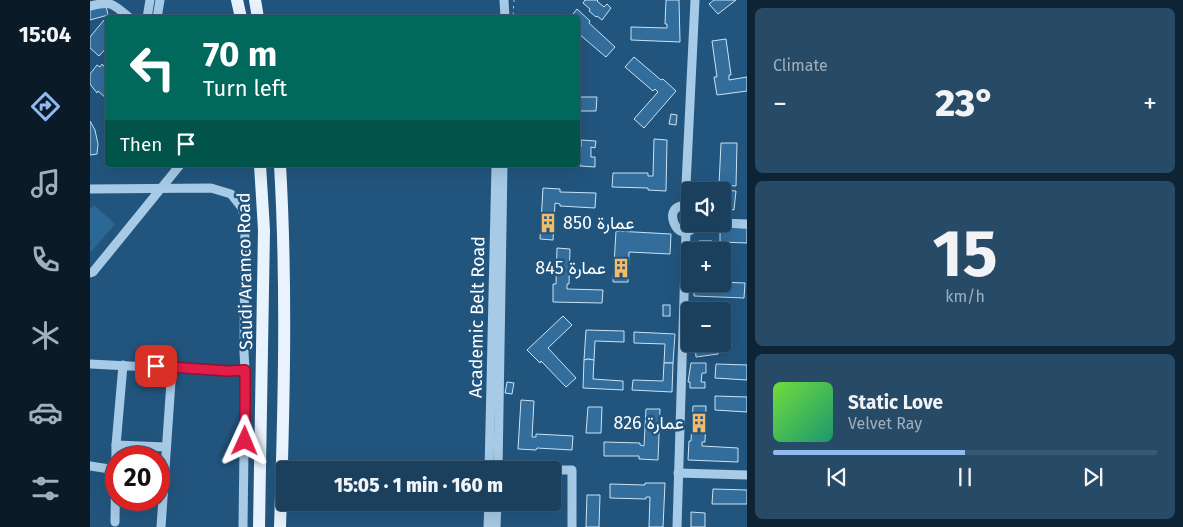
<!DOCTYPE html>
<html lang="en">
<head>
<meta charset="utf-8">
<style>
	:root { --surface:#1a405e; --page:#274b67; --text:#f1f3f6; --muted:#9fafbc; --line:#385973; --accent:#90b9f0 }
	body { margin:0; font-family:"Fira Sans",Vazirmatn,sans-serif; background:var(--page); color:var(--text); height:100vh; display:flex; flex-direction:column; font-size:19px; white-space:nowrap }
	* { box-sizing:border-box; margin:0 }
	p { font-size:16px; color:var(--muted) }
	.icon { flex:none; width:28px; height:28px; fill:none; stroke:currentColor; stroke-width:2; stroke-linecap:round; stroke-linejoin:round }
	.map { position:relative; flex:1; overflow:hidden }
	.details { display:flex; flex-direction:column; gap:8px; padding:8px; background:#0e2334; width:436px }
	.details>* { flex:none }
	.top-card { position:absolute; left:15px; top:15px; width:475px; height:152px; border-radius:5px; box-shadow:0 5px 20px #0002,0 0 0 1px var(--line); background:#00695c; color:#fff; overflow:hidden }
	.controls { position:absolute; left:591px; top:182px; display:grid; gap:10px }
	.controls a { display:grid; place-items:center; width:50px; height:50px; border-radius:5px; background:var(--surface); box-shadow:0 5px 20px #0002,0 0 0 1px var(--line); font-size:25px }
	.speed { position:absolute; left:15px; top:446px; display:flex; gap:10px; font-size:25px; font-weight:700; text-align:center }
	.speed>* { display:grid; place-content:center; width:65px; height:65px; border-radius:50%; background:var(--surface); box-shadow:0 5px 20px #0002,0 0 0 1px var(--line); line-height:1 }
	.speed .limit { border:8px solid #d22; background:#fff; color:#111 }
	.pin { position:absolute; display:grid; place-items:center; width:42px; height:42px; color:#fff; margin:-21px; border-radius:10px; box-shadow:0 2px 8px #0006 }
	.me { position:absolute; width:55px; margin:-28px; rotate:1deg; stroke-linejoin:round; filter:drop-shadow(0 0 4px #0008) }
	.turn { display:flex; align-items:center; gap:18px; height:105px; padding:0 15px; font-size:22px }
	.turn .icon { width:65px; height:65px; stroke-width:2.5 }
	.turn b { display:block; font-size:35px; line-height:42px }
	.then { display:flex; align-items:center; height:48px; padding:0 15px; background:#0003; gap:10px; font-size:19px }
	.big { font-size:38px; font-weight:800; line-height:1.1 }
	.details .card { flex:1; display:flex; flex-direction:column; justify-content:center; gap:8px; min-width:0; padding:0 18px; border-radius:8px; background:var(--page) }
	.details .dial { align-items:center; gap:0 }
	.dial b { font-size:65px; line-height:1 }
	.song { display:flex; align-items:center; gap:15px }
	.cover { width:60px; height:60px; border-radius:8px; background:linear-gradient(135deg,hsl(100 70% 55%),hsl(160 70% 35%)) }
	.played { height:5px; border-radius:2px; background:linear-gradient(90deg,var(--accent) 50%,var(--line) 50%) }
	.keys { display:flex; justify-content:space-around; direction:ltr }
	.heat { display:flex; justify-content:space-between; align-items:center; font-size:28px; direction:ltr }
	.trip { position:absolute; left:186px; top:461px; width:285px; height:50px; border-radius:5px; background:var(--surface); box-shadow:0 5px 20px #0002,0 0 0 1px var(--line); font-weight:800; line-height:50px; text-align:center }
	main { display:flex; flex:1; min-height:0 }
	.tabs { display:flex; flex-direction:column; width:90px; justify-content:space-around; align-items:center; background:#0a1a26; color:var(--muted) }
	.tabs .icon { width:35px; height:35px }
	.tabs .current { color:var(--accent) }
	.tabs b { font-size:22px; color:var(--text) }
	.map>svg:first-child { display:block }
	.green { fill:#2c6896 }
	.building { fill:#326d9c; stroke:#cae3f5 }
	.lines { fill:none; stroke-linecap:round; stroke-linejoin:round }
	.path { stroke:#a7cbe7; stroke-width:1; stroke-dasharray:2.5 4; stroke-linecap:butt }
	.minor { stroke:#a7cbe7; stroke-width:9 }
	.major { stroke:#e8f3fd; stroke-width:12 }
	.route-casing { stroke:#92132f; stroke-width:12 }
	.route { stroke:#e11d48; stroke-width:9 }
	.labels { text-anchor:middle; stroke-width:5; stroke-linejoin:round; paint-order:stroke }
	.poi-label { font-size:18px; fill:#fff; stroke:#22557e; text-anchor:end }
	.street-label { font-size:18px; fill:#fff; stroke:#22557e }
</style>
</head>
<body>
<main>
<nav class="tabs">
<b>15:04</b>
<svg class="icon current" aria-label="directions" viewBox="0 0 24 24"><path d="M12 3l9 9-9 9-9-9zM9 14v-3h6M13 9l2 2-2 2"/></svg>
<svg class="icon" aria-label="music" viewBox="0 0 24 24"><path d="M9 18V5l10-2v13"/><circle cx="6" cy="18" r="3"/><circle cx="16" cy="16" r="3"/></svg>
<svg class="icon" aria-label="phone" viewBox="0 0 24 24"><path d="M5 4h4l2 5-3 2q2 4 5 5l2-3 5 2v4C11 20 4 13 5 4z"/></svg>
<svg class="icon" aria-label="climate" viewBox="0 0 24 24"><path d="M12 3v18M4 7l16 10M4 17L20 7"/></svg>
<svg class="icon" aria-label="car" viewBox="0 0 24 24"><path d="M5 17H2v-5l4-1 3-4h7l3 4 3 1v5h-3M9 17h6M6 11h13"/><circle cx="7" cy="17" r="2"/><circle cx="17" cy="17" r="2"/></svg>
<svg class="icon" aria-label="filters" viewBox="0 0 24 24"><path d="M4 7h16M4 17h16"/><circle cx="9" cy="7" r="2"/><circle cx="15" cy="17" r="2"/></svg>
</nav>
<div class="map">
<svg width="657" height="527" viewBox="0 0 657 527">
	<rect width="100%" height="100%" fill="#22557e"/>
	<polygon class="green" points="4,205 25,224 0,253 0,209"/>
	<g class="building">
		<polygon points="495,0 508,0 507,1 514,7 517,4 521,8 512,20 507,16 506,17 499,11 500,9 493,3"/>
		<polygon points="576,0 589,0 590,42 541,40 541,27 577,28 577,24 575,24"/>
		<polygon points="624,0 646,0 628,14 619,4"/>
		<polygon points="16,6 18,15 0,20 0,10"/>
		<polygon points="487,9 500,21 499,23 525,47 516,57 489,34 491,32 488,29 488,18 480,18"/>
		<polygon points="14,20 18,23 18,46 9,56 0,48 0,37"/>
		<polygon points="636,39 641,75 639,75 639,80 657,77 657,91 627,95 624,77 627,77 622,41"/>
		<polygon points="544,57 571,80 573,79 586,91 554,128 544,119 568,92 565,89 563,91 535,67"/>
		<polygon points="12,64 17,70 16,72 18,73 18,100 8,91 7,93 0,84 0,74 7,65 10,67"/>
		<polygon points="488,97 507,97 506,111 488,111"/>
		<polygon points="581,114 587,115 586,125 579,124"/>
		<polygon points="0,121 5,130 8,144 7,154 0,155"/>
		<polygon points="564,139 577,140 576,191 558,190 558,188 522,187 523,173 558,173 558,176 563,176"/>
		<polygon points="491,140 506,141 505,148 501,147 501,157 505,157 505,167 490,166 489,147 491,147"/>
		<polygon points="631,143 647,143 646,186 629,185"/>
		<polygon points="453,188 470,189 470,192 506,193 505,208 470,206 470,204 465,203 463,240 450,239"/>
		<polygon points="632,190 646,191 644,210 632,208"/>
		<polygon points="630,227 657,228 657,243 630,242"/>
		<polygon points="526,231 581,234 580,254 539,252 538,282 523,282"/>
		<polygon points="609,241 622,241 622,251 608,251"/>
		<polygon points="467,248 480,249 479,284 477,284 477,289 513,290 512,303 463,302 463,284 466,284"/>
		<polygon points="632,282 655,283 654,298 604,296 604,284 632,284"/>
		<rect x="573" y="305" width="7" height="11"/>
		<polygon points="473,316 482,325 458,348 486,378 476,387 451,361 450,363 437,350"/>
		<polygon points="496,330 534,331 534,342 505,341 504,360 498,359 494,360"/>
		<polygon points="544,332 585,334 583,363 574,363 575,344 544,343"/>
		<polygon points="605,344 627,344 628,354 606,357"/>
		<polygon points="498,359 504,360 503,379 533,381 533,390 493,388 494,360"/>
		<polygon points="574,363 583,363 582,392 542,390 543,380 573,381"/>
		<polygon points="601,363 616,363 616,373 612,373 611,382 615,382 615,388 600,388 600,382 598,382"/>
		<polygon points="626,364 657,365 657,380 625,378"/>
		<polygon points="417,382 424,383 422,394 415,393"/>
		<polygon points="625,396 657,397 657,412 625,410"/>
		<polygon points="431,400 444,401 442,437 446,437 446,434 483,436 482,450 447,448 446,450 428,449"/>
		<polygon points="603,406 616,406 615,442 612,442 612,446 648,448 648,462 598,460 599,441 601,441"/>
		<polygon points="498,407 512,407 511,433 496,433"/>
		<polygon points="556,409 570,409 568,460 549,459 549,456 514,456 514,442 550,443 550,445 554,446"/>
		<polygon points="555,483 575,483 573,527 559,527 560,497 556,497 556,499 520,498 520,484 555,485"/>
		<polygon points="623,489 657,490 657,504 622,504"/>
		<polygon points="497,495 510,495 509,527 496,527"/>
		<polygon points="601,512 615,513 615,527 601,527"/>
	</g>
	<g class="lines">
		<g class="path">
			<polyline points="423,15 424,0"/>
			<polyline points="615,225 617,225 617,228 628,229"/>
		</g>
		<g class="minor">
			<polyline points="414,0 415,18"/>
			<path d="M 0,6 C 23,1 21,3 40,18"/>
			<polyline points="57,18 60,0"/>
			<polyline points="67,18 70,0"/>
			<polyline points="413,165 408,470 482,470 482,527"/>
			<polyline points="0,189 121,188 141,194 152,208 155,219 154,352 155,370 138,371 0,364"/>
			<polyline points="595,206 605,0"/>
			<path d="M 600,207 C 567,198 588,252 606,224"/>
			<polyline points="632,223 657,224"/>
			<polyline points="0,273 3,272 90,165"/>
			<polyline points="26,445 76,447"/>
			<polyline points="0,466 26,470"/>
			<polyline points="399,470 406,165"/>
			<polyline points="588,473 657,475"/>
			<polyline points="25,522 26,445 33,365"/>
			<polyline points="71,527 82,367"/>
			<polyline points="153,527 155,370"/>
			<polyline points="398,527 399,502"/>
			<polyline points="406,527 407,502"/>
			<polyline points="587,527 596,231"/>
		</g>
		<g class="major">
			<polyline points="147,0 151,18"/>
			<polyline points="165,0 168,18"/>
			<polyline points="169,527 174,230 170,165"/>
			<path d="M 190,527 C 194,406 197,286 190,165"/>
		</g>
	</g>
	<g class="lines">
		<defs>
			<polyline id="route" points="66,366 138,371 155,370 155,441"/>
		</defs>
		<use href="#route" class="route-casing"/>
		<use href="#route" class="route"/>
	</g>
	<defs>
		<symbol id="building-bare" viewBox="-9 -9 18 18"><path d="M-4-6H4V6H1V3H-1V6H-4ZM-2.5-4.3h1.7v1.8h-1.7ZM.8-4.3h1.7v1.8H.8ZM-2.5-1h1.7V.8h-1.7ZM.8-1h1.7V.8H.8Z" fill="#f2bb69" stroke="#22557e" stroke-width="2.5" paint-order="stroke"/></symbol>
	</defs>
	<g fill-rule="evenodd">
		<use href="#building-bare" x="444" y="209" width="28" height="28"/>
		<use href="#building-bare" x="517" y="254" width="28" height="28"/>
		<use href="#building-bare" x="595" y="409" width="28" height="28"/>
	</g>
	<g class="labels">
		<g class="poi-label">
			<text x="473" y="229" text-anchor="start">عمارة 850</text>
			<text x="516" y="274">عمارة 845</text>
			<text x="594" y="429">عمارة 826</text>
		</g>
		<g class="street-label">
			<text transform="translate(155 271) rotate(-91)" y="6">Saudi Aramco Road</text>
			<text transform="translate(387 317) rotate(-89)" y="6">Academic Belt Road</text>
		</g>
	</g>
</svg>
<div class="controls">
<a><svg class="icon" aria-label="sound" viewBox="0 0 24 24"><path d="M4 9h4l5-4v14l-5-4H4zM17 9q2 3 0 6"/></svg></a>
<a>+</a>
<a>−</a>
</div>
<div class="speed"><div class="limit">20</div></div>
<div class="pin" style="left:66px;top:366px;background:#d93025"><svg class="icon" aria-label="arrive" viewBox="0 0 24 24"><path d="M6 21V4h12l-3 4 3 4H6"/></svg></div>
<svg class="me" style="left:155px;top:441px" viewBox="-20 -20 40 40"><path d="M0-17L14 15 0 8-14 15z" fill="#e11d48" stroke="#fff" stroke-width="4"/></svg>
<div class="trip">15:05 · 1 min · 160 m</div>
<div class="top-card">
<div class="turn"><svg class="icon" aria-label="left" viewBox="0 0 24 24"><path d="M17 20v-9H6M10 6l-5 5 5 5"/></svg><div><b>70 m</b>Turn left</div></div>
<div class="then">Then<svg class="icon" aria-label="arrive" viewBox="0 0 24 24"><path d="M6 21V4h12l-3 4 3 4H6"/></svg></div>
</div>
</div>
<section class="details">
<div class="card"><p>Climate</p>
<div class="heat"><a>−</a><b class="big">23°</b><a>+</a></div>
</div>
<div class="card dial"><b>15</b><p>km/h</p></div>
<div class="card">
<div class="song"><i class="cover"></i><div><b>Static Love</b><p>Velvet Ray</p></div></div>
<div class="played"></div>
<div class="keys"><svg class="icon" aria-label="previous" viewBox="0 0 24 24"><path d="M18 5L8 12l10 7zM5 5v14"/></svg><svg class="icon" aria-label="pause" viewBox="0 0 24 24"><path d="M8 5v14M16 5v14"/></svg><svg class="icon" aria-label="next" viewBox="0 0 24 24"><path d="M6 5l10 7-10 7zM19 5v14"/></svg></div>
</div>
</section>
</main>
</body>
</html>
